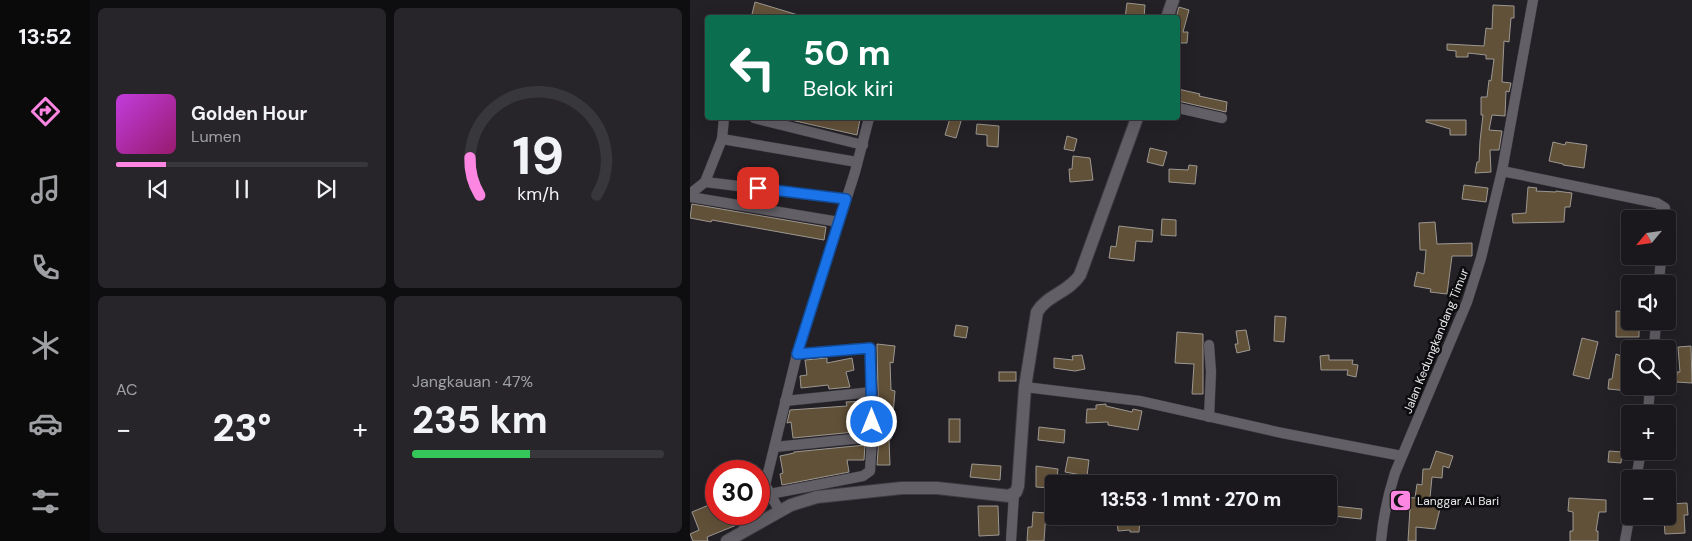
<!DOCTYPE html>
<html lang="id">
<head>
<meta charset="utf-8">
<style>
	:root { --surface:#1a181c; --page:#272529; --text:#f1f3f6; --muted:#9fa0a3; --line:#38373b; --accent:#fd86e2 }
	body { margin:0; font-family:"DM Sans",sans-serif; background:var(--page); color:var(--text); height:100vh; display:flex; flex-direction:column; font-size:19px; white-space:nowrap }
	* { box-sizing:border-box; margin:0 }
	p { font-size:16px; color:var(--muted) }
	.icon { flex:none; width:28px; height:28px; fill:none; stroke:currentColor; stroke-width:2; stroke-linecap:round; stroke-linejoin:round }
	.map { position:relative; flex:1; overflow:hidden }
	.sheet { display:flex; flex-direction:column; gap:8px; padding:8px; background:#0e0d0f; width:600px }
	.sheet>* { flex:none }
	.hud { position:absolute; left:15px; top:15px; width:475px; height:105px; border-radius:5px; box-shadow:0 5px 20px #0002,0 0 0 1px var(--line); background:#0b6e4f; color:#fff; overflow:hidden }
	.needle { width:32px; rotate:241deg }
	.controls { position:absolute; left:931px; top:210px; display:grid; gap:10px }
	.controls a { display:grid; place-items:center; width:55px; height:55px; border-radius:5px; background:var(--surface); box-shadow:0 5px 20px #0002,0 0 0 1px var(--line); font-size:25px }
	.speed { position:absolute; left:15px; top:460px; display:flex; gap:10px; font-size:25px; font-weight:700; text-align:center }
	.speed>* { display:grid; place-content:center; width:65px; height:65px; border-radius:50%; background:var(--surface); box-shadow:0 5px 20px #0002,0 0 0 1px var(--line); line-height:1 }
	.speed .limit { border:8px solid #d22; background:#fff; color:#111 }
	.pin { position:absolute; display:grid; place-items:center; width:42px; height:42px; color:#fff; margin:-21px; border-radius:10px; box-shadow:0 2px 8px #0006 }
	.me { position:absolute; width:55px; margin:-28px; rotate:0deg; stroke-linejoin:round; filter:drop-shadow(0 0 4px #0008) }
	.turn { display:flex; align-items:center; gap:18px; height:105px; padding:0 15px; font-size:22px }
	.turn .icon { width:65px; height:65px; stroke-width:2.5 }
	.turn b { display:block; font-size:35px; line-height:42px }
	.big { font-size:38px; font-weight:800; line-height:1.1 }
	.sheet .tile { flex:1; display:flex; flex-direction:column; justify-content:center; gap:8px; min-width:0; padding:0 18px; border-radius:8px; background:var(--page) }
	.sheet .dial { align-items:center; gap:0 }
	.dial svg { height:130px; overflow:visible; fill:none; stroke:var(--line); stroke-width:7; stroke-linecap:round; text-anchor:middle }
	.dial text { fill:var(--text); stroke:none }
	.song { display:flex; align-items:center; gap:15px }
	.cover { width:60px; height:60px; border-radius:8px; background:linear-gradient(135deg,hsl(290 70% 55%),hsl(320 70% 35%)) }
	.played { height:5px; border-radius:2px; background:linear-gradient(90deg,var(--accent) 20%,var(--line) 20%) }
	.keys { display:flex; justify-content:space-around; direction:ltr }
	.heat { display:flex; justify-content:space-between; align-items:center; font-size:28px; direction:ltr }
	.charge { height:8px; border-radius:4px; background:linear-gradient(90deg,#34c759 47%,var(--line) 0) }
	.sheet .tiles { flex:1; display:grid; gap:8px; grid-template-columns:repeat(2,1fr) }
	.trip { position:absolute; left:355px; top:475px; width:292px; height:50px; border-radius:5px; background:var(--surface); box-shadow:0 5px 20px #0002,0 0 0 1px var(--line); font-weight:800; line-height:50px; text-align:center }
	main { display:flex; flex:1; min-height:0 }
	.menu { display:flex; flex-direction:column; width:90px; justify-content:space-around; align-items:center; background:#0a0a0b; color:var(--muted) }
	.menu .icon { width:35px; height:35px }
	.menu .on { color:var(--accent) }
	.menu b { font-size:22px; color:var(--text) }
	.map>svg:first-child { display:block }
	.building { fill:#625139; stroke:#9c9891 }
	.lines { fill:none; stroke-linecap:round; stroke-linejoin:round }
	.minor-casing { stroke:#3d3b40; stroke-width:11 }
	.tertiary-casing { stroke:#3d3b40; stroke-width:14 }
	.minor { stroke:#625f66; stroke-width:10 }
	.tertiary { stroke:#625f66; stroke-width:12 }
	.route-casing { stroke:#114b97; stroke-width:12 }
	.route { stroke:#1a73e8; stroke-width:9 }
	.labels { text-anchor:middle; stroke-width:5; stroke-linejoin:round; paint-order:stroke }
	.street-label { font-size:12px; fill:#ebe9ed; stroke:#0c0b0d }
	.poi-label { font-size:12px; fill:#ebe9ed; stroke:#0c0b0d; text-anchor:start }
</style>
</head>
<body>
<main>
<nav class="menu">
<b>13:52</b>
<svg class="icon on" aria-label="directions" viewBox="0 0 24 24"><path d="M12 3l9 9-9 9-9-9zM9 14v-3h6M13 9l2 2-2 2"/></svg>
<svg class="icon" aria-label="music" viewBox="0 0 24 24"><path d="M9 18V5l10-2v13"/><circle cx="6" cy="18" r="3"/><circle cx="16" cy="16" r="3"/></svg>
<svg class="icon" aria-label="phone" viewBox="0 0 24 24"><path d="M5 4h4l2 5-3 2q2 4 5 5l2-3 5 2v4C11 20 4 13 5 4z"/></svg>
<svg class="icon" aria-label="climate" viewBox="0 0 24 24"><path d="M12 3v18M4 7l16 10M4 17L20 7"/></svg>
<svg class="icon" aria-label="car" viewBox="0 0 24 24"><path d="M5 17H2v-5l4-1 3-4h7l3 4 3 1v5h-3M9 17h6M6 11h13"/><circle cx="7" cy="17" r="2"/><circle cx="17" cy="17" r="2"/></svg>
<svg class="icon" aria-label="filters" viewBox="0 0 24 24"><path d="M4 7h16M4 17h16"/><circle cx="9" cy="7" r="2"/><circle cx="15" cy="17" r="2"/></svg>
</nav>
<section class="sheet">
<div class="tiles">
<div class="tile">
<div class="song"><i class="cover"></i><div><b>Golden Hour</b><p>Lumen</p></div></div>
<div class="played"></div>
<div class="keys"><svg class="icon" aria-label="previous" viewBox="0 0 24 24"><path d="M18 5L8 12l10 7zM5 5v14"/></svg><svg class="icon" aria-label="pause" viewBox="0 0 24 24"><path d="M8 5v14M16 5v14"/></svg><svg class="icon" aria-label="next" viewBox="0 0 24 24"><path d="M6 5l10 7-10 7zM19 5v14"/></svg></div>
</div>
<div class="tile dial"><svg viewBox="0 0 100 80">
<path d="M14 69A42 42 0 1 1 86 69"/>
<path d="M14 69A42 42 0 0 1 8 46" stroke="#fd86e2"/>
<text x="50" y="56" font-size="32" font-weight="700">19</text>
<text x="50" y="72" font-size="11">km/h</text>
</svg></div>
<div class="tile"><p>AC</p>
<div class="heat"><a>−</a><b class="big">23°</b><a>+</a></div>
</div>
<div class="tile"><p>Jangkauan · 47%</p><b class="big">235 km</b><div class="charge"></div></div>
</div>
</section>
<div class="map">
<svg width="1002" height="541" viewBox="0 0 1002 541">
	<rect width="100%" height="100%" fill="#232026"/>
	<g class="building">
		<polygon points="65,2 108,15 107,18 61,18"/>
		<polygon points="437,3 455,5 454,18 435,18"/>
		<polygon points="803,5 824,6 824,18 821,18 819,42 814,41 812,82 821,83 819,92 816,91 815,116 802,115 799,130 812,131 809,150 800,150 801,172 785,173 787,162 789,162 790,141 793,115 791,115 791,97 797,97 799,80 801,81 804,59 796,59 796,55 778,53 778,57 766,57 766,51 757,50 757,44 794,46 796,28 802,29"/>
		<polygon points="489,7 499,10 493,32 498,32 497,43 488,43 488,18 486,18"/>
		<polygon points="488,89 510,94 509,96 537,102 536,112 488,101"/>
		<polygon points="102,118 162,118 170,119 167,135 101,120"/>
		<polygon points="260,118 272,118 266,138 255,135"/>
		<polygon points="736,120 776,120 776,135 760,135 760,129 736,122"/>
		<polygon points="287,124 309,126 308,147 297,146 297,135 286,134"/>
		<polygon points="377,136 387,139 384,151 374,149"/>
		<polygon points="863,142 875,145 876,142 897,145 894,168 873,165 873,164 859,161"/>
		<polygon points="460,148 477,152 473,166 457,162"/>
		<polygon points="383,156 400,158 403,180 380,182 379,169 382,169"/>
		<polygon points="499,165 507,166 505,184 479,182 479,169 498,170"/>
		<polygon points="774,185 798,188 796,202 772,199"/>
		<polygon points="838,187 847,188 846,191 866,192 866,191 882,193 880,207 875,207 874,222 823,223 822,214 836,213"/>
		<polygon points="2,204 136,227 134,240 22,220 21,222 0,218"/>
		<polygon points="472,219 486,220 486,236 471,235"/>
		<polygon points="745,222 747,244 782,243 782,256 762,256 757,294 740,292 741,289 724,286 727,272 734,274 736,250 730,250 729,223"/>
		<polygon points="429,226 463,230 462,242 446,241 444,261 419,258 421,246 426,247"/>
		<polygon points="926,311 940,312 940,321 949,321 949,337 926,337"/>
		<polygon points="585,316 596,317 594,342 584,341"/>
		<polygon points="266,325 278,327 276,338 264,336"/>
		<polygon points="556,330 560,350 547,353 545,344 548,344 546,331"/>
		<polygon points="487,332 513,334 513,394 502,394 504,364 485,363"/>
		<polygon points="892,338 908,342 899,379 883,375"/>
		<polygon points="187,344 205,346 203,363 200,362 201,390 205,391 201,439 199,439 200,465 187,465 189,437"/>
		<polygon points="1001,346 1002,383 986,382 987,372 990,372 988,347"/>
		<polygon points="926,354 940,359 939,391 918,389 919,379 922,379"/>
		<polygon points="392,355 395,369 385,371 364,368 364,358 383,360 382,356"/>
		<polygon points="639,355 639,360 663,360 662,364 668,365 666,377 657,375 658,370 631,370 630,356"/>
		<polygon points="137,358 137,363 162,358 164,370 156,372 160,387 139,389 138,385 111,388 110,376 117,375 115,360"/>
		<rect x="309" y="372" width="17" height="9"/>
		<polygon points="175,401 175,431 103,438 101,422 97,423 100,410 157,406 156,402"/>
		<polygon points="416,404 416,406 442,412 443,409 452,411 448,430 418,425 418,422 396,423 397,409 406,409 406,405"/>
		<rect x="259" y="419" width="11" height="23"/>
		<polygon points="349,427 375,430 374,443 348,440"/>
		<polygon points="175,445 174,460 157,460 159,472 92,485 90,474 93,473 90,456 104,453 104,452"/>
		<polygon points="746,451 763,456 759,468 753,466 752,478 742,477 740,498 752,501 745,529 726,527 726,541 718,541 720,508 707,506 708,496 725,498 727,484 732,485 733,469 740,469"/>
		<polygon points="919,451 932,452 931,463 918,462"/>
		<polygon points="378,457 399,460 397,476 375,472"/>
		<polygon points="282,464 311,466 310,480 280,477"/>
		<polygon points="346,466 368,469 367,478 363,478 362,488 346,487"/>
		<polygon points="879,498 916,500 916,512 909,512 906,531 908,531 908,541 880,541 880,531 883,531 883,512 878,511"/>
		<polygon points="26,502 26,514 51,514 52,517 49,524 17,537 18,541 3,541 0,534 9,530 2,512"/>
		<polygon points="997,503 998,515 994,515 995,533 975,534 974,520 978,520 978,504"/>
		<polygon points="288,506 308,506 309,535 289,536"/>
		<polygon points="644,506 672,509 671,519 643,516"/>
		<polygon points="343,512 356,513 354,541 337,541 338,527 342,527"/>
		<polygon points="427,519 450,520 449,532 440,532 440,530 428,531"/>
	</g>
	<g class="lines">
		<defs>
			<g id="minor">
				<polyline points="488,108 532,118"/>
				<polyline points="64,118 173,145"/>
				<polyline points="32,139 167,162"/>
				<polyline points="812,171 967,203 975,208 974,219"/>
				<polyline points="15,182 156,199"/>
				<polyline points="0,194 15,182 32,139 34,118"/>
				<polyline points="0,197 149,222"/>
				<polyline points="969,284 971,256"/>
				<polyline points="964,349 966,321"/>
				<polyline points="107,354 180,348 182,392 182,437"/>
				<polyline points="335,387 450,401 592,433 712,456"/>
				<polyline points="95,401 182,392"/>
				<polyline points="958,414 960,386"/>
				<polyline points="519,417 521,372 519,345"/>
				<polyline points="946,479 951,451"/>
				<polyline points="77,488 90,512"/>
				<polyline points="80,494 173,476 180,471 182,437 85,447"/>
				<polyline points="69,498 75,485 107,354 165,172 179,118"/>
				<polyline points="52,533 61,514"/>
				<polyline points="321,541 324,494"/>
				<path d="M 691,541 C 693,518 698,495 705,473 L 777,302 L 791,258 L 812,171 L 843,0"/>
				<polyline points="935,541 940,513"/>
			</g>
			<g id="tertiary">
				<polyline points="477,18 483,0"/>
				<path d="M 37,541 L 101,505 L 127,497 L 212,488 L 247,488 L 319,496 L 326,492 L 328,486 L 335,387 L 347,312 C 357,295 379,292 390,275 L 447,118"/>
			</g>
		</defs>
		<use href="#minor" class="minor-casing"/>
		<use href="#tertiary" class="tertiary-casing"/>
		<use href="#minor" class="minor"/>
		<use href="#tertiary" class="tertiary"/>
	</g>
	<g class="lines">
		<defs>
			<polyline id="route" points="68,188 156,199 107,354 180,348 182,422"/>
		</defs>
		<use href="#route" class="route-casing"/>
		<use href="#route" class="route"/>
	</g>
	<defs>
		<symbol id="mosque-square" viewBox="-11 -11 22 22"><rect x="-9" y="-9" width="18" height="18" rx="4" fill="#fd86e2" stroke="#0c0b0d"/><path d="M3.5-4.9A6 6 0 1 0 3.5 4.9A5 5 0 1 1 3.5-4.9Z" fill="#111"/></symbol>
	</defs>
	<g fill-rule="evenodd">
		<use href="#mosque-square" x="698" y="488" width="25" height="25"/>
	</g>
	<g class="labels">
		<g class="street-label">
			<text transform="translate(746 341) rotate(-68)" y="4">Jalan Kedungkandang Timur</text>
		</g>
		<g class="poi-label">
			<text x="727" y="505">Langgar Al Bari</text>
		</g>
	</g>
</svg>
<div class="controls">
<a><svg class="needle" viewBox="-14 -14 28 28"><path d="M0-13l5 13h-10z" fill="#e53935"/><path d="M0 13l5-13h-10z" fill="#9fa0a3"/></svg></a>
<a><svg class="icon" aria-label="sound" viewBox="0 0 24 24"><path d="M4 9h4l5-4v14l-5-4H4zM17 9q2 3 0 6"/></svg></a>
<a><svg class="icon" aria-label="search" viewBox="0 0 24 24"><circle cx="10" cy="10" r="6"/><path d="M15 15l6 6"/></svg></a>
<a>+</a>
<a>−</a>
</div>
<div class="speed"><div class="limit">30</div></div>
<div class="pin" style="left:68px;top:188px;background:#d93025"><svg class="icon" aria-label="arrive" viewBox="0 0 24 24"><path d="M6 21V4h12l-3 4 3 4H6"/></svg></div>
<svg class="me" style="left:182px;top:422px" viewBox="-20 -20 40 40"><circle r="17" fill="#1a73e8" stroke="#fff" stroke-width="3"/><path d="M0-11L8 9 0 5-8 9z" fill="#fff"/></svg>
<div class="trip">13:53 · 1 mnt · 270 m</div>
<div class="hud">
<div class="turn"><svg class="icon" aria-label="left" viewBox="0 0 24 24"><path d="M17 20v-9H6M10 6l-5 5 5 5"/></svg><div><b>50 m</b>Belok kiri</div></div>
</div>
</div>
</main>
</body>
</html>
